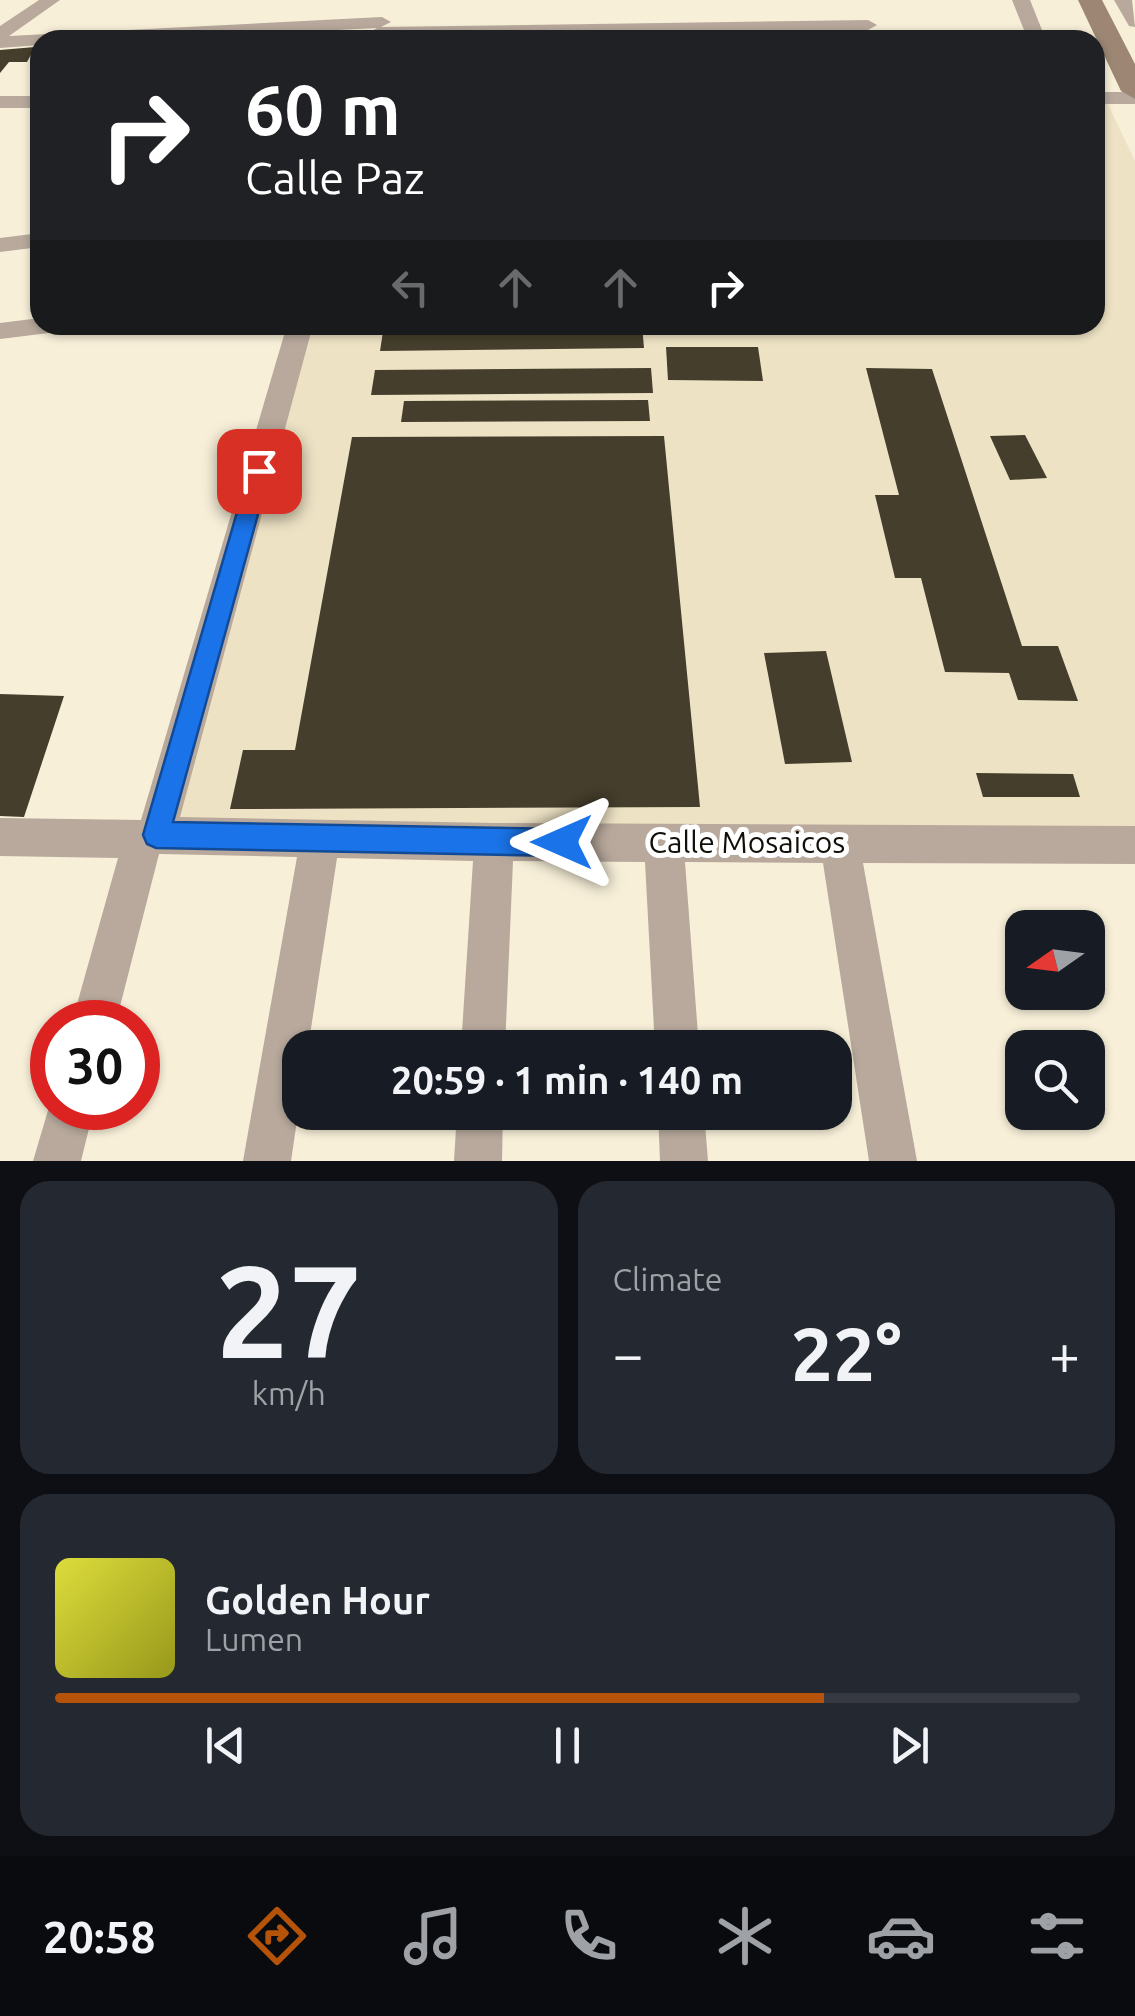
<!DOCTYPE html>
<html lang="en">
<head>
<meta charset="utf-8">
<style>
	:root { --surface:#171b24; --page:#242831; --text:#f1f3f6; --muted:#9ea1a6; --line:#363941; --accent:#b45309 }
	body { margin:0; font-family:Ubuntu,sans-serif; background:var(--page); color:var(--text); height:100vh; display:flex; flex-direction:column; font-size:38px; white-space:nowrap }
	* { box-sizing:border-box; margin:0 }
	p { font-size:32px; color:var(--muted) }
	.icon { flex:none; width:55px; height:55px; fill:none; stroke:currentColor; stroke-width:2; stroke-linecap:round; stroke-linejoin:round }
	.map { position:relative; height:1161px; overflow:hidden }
	.panel { display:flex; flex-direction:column; gap:20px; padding:20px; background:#0d0f14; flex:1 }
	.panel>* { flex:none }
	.top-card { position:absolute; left:30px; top:30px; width:1075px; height:305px; border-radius:30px; box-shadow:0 2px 8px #0004; background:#202124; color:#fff; overflow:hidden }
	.needle { width:65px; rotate:256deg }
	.controls { position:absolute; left:1005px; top:910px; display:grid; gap:20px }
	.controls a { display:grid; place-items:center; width:100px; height:100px; border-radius:20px; background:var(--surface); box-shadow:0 2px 8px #0004; font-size:50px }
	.speed { position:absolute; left:30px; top:1000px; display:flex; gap:20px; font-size:50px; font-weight:700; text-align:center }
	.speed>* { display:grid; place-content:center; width:130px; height:130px; border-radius:50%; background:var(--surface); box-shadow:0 2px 8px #0004; line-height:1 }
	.speed .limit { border:15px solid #d22; background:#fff; color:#111 }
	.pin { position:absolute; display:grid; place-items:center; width:85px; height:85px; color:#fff; margin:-42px; border-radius:20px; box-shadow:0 5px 15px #0006 }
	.me { position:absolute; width:110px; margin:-55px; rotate:270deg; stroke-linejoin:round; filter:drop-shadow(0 0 8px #0008) }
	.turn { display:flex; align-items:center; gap:35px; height:210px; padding:0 50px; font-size:45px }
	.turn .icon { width:130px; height:130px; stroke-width:2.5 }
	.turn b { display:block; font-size:70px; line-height:85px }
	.lanes { display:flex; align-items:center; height:95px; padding:0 50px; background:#0003; justify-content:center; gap:50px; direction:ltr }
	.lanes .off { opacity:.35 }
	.big { font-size:75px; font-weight:600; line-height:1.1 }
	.panel .widget { flex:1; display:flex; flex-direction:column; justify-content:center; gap:15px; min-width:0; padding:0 35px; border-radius:30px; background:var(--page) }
	.panel .dial { align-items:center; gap:0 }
	.dial b { font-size:130px; line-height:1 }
	.song { display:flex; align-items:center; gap:30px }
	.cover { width:120px; height:120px; border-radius:15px; background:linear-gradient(135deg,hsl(60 70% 55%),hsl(60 70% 35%)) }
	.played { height:10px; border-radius:5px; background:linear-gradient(90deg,var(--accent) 75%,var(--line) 75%) }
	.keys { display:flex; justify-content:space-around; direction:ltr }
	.heat { display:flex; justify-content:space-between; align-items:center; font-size:55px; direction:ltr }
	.panel .tiles { flex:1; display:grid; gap:20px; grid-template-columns:1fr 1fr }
	.widget:last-child { grid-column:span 2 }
	.trip { position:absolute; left:282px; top:1030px; width:570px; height:100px; border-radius:30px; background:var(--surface); box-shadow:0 2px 8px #0004; font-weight:600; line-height:100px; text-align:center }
	.dock { display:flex; height:160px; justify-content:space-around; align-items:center; background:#090b0e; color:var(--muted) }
	.dock .icon { width:70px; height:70px }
	.dock .selected { color:var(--accent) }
	.dock b { font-size:45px; color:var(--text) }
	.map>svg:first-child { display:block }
	.built { fill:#ede2c4 }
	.building { fill:#453e2c }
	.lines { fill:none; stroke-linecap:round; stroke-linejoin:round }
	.street { fill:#b8a99c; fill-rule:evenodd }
	.secondary { fill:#9d8774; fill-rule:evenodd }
	.route { fill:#1a73e8; stroke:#114b97; stroke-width:2.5 }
	.labels { text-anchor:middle; stroke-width:10; stroke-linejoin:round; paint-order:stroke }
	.near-street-label { font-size:30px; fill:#110f07; stroke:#fff }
</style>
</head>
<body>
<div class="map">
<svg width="1135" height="1161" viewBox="0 0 1135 1161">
	<rect width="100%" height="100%" fill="#f7efd8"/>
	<polygon class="built" points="1095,98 1105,98 1135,161 1135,845 156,835 300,325 1095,325"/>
	<g class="building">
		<polygon points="35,47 27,62 9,62 0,73 0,50"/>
		<polygon points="384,325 642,325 644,348 380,351"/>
		<polygon points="666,347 758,347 763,381 668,380"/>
		<polygon points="651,368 653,393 371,395 375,370"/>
		<polygon points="866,368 932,369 1022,646 1058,646 1078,701 1018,700 1009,673 945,672 921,578 895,578 875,495 899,495"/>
		<polygon points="648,400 650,421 401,422 404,401"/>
		<polygon points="1025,435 1047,478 1010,480 990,436"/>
		<polygon points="664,436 700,807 230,809 243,750 295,750 352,437"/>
		<polygon points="826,651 852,762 785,764 764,653"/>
		<polygon points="0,694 64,696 24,817 0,816"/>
		<polygon points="976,773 1073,774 1080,797 983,797"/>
	</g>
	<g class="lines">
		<g class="street">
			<polygon points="39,0 60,0 9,36 382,17 391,22 381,27 868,20 877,25 868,30 372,37 369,33 377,28 143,40 40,40 40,45 0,48 0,26"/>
			<polygon points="1012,0 1030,0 1046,40 1028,40"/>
			<polygon points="1114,0 1132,0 1135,27 1129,26"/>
			<rect x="1095" y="92" width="40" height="12"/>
			<rect x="0" y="96" width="40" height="12"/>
			<polygon points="40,233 40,247 0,252 0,238"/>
			<polygon points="40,318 40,325 62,325 49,333 0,339 0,323"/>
			<polygon points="287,325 313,325 180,817 494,823 1135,826 1135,864 863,863 917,1161 869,1161 823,863 685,862 699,1048 655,1048 645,862 513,861 505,1048 461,1048 473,861 337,858 308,1048 300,1048 300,1100 291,1161 243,1161 297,857 159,854 116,1022 72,1022 118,858 0,856 0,818 141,820"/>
			<polygon points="52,1097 52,1108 94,1108 81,1161 33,1161"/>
			<polygon points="457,1112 503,1112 502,1161 454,1161"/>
			<polygon points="658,1112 704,1112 708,1161 660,1161"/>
		</g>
		<polygon class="secondary" points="1078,0 1102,0 1135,64 1135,99 1121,91"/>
	</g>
	<polygon class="route" points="259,463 270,471 173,822 562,829 571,833 576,842 571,852 562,856 156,848 147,844 143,835 249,471"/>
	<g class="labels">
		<g class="near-street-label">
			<text x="747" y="853">Calle Mosaicos</text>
		</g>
	</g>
</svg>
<div class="controls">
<a><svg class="needle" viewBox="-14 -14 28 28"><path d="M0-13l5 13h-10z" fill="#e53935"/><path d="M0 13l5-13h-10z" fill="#9ea1a6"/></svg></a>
<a><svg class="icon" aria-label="search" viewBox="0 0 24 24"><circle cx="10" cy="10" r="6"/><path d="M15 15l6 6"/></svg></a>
</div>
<div class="speed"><div class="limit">30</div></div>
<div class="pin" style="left:259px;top:471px;background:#d93025"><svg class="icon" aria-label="arrive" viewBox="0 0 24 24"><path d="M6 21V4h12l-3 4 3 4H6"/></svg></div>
<svg class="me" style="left:562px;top:842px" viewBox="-20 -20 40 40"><path d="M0-17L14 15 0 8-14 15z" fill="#1a73e8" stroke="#fff" stroke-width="4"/></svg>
<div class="trip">20:59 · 1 min · 140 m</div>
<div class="top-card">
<div class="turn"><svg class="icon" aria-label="right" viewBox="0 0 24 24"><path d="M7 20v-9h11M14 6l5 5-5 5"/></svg><div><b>60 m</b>Calle Paz</div></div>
<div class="lanes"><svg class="icon off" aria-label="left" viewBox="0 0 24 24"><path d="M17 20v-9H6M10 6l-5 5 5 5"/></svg><svg class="icon off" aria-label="ahead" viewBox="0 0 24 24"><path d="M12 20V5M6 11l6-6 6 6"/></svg><svg class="icon off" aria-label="ahead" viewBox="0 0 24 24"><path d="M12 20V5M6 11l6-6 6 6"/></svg><svg class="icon" aria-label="right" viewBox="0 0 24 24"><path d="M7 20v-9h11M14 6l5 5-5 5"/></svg></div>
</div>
</div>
<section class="panel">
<div class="tiles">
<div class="widget dial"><b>27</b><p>km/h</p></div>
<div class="widget"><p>Climate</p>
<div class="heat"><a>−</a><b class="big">22°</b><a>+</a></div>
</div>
<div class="widget">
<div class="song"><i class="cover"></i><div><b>Golden Hour</b><p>Lumen</p></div></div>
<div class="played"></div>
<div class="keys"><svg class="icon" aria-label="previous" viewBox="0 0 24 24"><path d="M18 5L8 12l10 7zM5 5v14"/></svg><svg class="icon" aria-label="pause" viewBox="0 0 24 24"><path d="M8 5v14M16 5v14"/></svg><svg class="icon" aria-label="next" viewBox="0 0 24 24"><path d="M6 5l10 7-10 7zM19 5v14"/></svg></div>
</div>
</div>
</section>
<nav class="dock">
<b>20:58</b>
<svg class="icon selected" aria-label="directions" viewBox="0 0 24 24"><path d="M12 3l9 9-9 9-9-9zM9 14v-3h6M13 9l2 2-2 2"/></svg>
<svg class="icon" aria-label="music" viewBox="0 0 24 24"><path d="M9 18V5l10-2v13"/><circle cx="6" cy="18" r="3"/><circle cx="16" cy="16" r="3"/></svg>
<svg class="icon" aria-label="phone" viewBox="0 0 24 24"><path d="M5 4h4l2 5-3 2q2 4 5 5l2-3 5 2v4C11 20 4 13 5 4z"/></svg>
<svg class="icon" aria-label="climate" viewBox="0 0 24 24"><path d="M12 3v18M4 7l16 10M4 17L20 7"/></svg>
<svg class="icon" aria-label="car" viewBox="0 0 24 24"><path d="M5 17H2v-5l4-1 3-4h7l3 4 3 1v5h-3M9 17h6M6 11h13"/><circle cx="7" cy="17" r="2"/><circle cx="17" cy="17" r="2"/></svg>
<svg class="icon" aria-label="filters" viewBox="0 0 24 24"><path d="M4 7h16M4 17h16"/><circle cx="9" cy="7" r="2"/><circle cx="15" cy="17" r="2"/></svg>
</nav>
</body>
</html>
